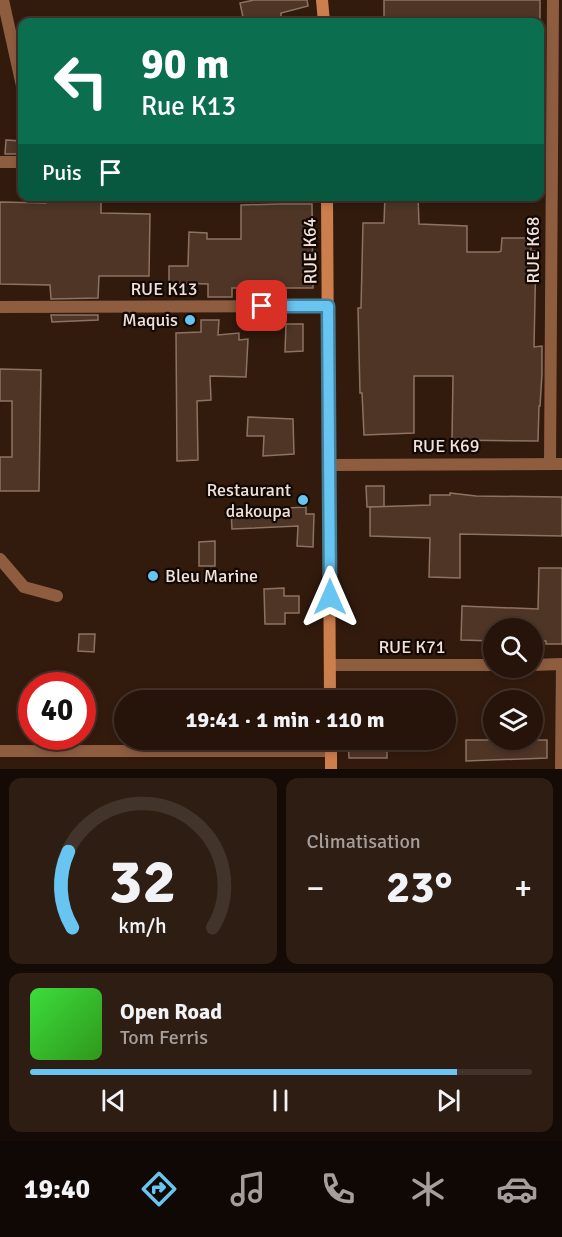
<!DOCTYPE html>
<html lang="fr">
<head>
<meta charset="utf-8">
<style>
	:root { --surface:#26140a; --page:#2e1d13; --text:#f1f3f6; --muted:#a49e9c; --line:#42332b; --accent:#68c4f0 }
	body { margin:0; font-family:Signika,sans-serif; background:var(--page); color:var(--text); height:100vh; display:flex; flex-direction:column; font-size:22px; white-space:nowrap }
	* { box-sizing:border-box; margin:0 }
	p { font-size:20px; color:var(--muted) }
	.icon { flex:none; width:33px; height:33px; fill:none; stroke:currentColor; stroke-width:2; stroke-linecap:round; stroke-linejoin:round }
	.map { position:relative; height:769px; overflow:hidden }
	.panel { display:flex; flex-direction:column; gap:9px; padding:9px; background:#150b06; flex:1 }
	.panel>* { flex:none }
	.top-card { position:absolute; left:18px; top:18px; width:526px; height:183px; border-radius:12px; box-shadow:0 3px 9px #0003,0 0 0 2px var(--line); background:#0b6e4f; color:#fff; overflow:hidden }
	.buttons { position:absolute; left:483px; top:618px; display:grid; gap:12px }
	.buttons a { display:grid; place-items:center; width:60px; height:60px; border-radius:50%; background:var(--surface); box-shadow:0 3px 9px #0003,0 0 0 2px var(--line); font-size:30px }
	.speed { position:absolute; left:18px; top:672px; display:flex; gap:12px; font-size:30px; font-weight:700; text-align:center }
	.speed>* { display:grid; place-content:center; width:78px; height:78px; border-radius:50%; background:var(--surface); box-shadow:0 3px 9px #0003,0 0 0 2px var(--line); line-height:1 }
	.speed .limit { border:9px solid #d22; background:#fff; color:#111 }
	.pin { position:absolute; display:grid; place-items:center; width:51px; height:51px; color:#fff; margin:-26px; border-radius:12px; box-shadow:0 3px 9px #0006 }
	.me { position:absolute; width:66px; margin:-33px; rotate:0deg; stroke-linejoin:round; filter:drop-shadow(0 0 4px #0008) }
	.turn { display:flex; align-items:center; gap:21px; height:126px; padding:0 24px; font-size:27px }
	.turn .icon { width:78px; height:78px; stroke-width:2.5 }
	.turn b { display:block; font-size:42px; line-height:51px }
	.then { display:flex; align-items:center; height:57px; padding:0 24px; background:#0003; gap:12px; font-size:22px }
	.big { font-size:45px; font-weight:800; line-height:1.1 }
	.panel .widget { flex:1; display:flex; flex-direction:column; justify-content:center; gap:9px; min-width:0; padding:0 21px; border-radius:12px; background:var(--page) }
	.panel .dial { align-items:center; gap:0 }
	.dial svg { height:156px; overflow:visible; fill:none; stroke:var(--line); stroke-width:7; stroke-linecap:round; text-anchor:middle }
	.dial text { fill:var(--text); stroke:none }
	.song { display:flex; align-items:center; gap:18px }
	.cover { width:72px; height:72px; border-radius:9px; background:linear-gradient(135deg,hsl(120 70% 55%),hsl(110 70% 35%)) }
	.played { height:6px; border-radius:3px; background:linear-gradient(90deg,var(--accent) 85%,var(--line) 85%) }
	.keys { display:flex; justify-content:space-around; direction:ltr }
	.heat { display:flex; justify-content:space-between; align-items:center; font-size:33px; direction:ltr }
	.panel .tiles { flex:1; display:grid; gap:9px; grid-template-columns:1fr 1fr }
	.widget:last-child { grid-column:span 2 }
	.trip { position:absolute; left:114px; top:690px; width:342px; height:60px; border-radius:30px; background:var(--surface); box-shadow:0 3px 9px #0003,0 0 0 2px var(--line); font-weight:800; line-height:60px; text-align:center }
	.menu { display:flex; height:96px; justify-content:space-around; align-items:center; background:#0f0804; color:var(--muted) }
	.menu .icon { width:42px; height:42px }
	.menu .current { color:var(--accent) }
	.menu b { font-size:27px; color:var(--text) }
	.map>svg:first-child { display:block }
	.building { fill:#4e3526; stroke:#8e7261; stroke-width:1.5 }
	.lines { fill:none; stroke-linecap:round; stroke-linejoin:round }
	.lane { stroke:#8e5d40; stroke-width:12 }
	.street { stroke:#8e5d40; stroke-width:12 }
	.secondary { stroke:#cd7e4d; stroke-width:12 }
	.route-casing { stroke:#447f9c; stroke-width:15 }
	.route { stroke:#68c4f0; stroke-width:10 }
	.poi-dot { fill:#68c4f0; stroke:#120804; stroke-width:2 }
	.labels { text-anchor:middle; stroke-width:4.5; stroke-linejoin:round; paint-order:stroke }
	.street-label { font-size:18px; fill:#f1e1d8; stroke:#120804 }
	.poi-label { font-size:18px; fill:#f1e1d8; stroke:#120804; text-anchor:end }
</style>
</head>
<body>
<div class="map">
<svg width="562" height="769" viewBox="0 0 562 769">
	<rect width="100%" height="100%" fill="#321b0d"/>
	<g class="building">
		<polygon points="254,0 307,0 308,6 281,13 281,19 264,21 263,18 244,22 240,3"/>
		<rect x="384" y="0" width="156" height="22"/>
		<polygon points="6,140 22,141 22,154 5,154"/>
		<polygon points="385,196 418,196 419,224 467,226 467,252 499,252 501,251 502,238 531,238 531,251 536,251 534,347 542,346 542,374 540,406 539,406 538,441 452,440 453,376 414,376 414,433 364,435 362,393 360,393 358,308 361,308 363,223 384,223"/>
		<polygon points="46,201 101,202 101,213 150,214 149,276 99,276 98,298 51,299 50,285 0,284 0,202 46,203"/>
		<polygon points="280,204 312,204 313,288 232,288 232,297 208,297 208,284 169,283 169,266 188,266 189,232 207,233 207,239 241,239 241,205"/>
		<polygon points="51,315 98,315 98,320 52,322"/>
		<polygon points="201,320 219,320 218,335 239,333 239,340 248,339 246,377 210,376 211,400 197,401 198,460 177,461 176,333 201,332"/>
		<polygon points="286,324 303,324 303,351 285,352"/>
		<polygon points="0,369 41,370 39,491 0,491 0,457 12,457 12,401 0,401"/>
		<polygon points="248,417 293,419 294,454 263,456 264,436 247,436"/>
		<polygon points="366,486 384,486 384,507 367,507"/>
		<polygon points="450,493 476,496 562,497 562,536 460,534 460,578 429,577 430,538 370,536 370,507 430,505 430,495 450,495"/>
		<polygon points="306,507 306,514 314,514 313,547 297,546 298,526 232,529 231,511"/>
		<polygon points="215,541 215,566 199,566 199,542"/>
		<polygon points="539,568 562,568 562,644 546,644 546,641 532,641 532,628 494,628 494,641 461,640 462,606 538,609"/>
		<polygon points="284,588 284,596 299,596 299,613 285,613 285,624 265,624 264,589"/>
		<polygon points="79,634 95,634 94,652 78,651"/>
		<polygon points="348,740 387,740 387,758 349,758"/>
		<polygon points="466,740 547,740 547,758 466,761"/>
	</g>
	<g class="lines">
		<g class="lane">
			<polyline points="3,0 22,86"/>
			<polyline points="0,559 24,587 57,596"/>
		</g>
		<g class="street">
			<polyline points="0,162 22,162"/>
			<polyline points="0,307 328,306"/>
			<polyline points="550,464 553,0"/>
			<polyline points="330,465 562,464"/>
			<polyline points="330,665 494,665"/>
			<polyline points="532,665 562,664"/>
			<polyline points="0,751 331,751"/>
			<polyline points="561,769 562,664"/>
		</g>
		<g class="secondary">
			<polyline points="322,0 324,22"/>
			<polyline points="327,196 330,700"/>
			<polyline points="331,740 331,769"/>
		</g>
	</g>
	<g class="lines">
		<defs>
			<polyline id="route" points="262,306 328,306 330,597"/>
		</defs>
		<use href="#route" class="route-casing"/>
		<use href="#route" class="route"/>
	</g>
	<g class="poi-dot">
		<circle cx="190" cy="320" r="6"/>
		<circle cx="303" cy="500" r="6"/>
		<circle cx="153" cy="576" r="6"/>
	</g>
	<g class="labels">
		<g class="street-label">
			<text transform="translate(533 250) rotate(-90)" y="6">RUE K68</text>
			<text transform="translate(310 251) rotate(-91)" y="6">RUE K64</text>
			<text x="164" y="295">RUE K13</text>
			<text x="446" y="452">RUE K69</text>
			<text x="412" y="653">RUE K71</text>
		</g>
		<g class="poi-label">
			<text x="178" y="326">Maquis</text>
			<text x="291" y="496">Restaurant<tspan x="291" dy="21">dakoupa</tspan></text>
			<text x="165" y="582" text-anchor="start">Bleu Marine</text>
		</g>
	</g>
</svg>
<div class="buttons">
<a><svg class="icon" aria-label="search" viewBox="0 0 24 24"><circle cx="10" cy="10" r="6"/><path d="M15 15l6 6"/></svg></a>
<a><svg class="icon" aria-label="layers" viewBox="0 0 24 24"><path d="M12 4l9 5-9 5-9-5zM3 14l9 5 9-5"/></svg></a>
</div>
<div class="speed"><div class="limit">40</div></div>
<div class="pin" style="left:262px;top:306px;background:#d93025"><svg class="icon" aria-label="arrive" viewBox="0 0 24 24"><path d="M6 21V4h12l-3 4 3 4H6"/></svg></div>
<svg class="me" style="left:330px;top:597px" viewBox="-20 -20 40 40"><path d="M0-17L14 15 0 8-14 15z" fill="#68c4f0" stroke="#fff" stroke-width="4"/></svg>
<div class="trip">19:41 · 1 min · 110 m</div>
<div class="top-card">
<div class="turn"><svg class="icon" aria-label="left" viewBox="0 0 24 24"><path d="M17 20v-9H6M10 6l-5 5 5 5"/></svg><div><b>90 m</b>Rue K13</div></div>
<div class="then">Puis<svg class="icon" aria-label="arrive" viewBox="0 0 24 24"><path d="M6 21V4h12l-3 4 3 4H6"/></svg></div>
</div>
</div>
<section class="panel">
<div class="tiles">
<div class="widget dial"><svg viewBox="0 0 100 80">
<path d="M14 69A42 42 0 1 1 86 69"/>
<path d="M14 69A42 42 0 0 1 12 30" stroke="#68c4f0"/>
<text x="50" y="56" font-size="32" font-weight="700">32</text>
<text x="50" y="72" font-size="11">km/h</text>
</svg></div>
<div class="widget"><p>Climatisation</p>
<div class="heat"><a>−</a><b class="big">23°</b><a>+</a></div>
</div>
<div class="widget">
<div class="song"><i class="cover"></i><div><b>Open Road</b><p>Tom Ferris</p></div></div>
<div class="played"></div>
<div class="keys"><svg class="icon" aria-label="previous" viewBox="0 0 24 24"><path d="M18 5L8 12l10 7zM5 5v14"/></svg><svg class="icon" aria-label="pause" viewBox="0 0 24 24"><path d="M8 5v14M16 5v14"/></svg><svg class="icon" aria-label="next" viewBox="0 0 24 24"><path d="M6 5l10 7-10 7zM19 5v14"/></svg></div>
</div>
</div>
</section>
<nav class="menu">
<b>19:40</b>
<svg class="icon current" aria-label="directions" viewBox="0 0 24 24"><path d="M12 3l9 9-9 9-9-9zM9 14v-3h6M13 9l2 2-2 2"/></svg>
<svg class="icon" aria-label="music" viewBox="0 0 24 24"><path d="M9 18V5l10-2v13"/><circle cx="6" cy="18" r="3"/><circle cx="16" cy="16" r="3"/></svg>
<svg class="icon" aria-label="phone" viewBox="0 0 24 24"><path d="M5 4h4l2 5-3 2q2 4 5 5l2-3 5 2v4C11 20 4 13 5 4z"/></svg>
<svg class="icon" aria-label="climate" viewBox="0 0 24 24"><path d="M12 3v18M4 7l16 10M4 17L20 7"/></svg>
<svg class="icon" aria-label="car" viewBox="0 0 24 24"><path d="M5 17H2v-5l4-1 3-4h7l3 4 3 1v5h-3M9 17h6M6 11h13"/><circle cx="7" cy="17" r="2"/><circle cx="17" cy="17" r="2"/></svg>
</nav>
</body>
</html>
